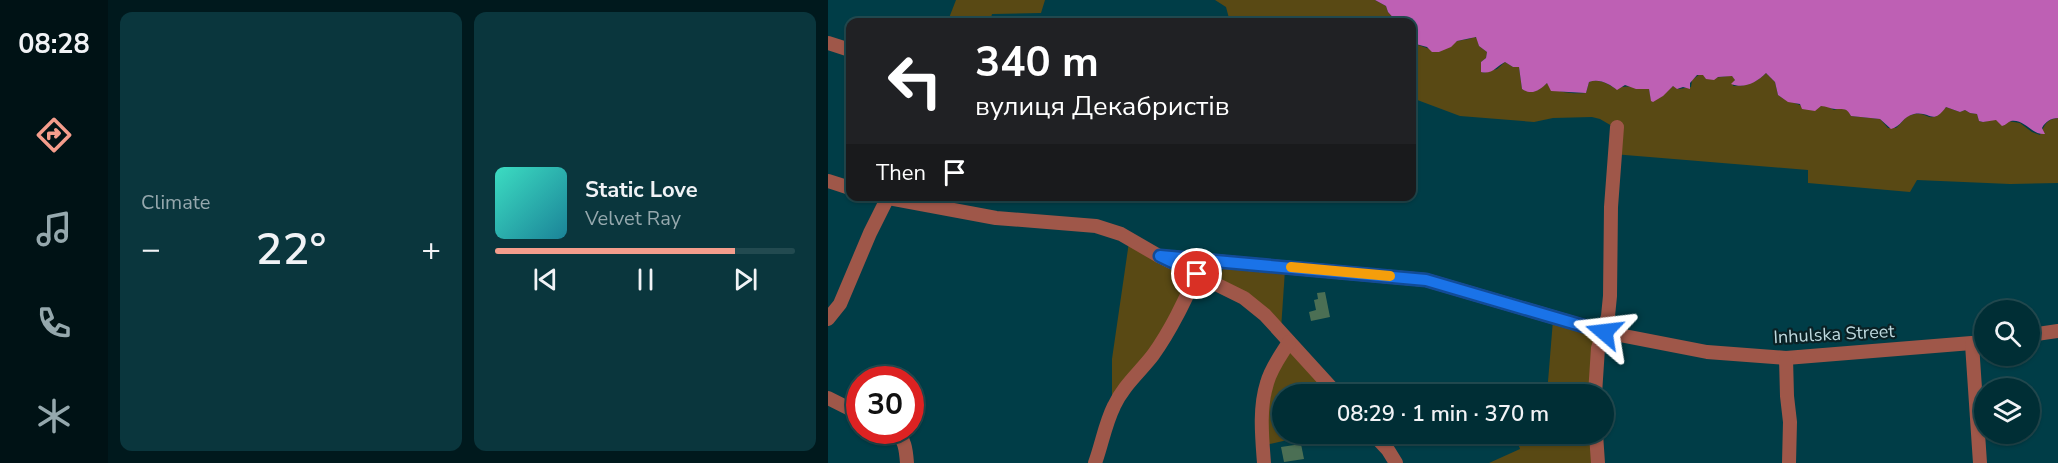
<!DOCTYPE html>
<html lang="en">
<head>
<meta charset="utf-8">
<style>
	:root { --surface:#002e35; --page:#0a363d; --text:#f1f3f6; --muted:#95a8ad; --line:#224a50; --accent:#f49d8c }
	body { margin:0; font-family:"Nunito Sans",sans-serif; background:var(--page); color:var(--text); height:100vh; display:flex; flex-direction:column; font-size:22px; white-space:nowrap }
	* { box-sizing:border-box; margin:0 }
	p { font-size:20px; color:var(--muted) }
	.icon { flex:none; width:33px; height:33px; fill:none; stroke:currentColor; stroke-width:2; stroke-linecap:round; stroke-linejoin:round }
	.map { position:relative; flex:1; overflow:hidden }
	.drawer { display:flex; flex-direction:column; gap:12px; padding:12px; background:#00191d; width:720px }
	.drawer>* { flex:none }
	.top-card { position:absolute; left:18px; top:18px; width:570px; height:183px; border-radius:12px; box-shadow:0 2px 4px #0004,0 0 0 2px var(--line); background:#202124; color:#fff; overflow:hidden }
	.controls { position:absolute; left:1146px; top:300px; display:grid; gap:12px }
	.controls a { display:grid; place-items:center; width:66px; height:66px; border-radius:50%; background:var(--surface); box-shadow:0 2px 4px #0004,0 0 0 2px var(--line); font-size:30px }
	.speed { position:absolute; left:18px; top:366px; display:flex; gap:12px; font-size:30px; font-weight:700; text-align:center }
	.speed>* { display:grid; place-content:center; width:78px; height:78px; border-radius:50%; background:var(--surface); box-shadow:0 2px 4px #0004,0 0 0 2px var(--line); line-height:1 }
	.speed .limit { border:9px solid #d22; background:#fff; color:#111 }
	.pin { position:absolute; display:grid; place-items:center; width:51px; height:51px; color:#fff; margin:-26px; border:3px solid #fff; border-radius:50%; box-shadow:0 2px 6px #0007 }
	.me { position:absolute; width:66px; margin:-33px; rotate:287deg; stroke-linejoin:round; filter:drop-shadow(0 0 4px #0008) }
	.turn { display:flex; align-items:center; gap:21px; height:126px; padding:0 30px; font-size:27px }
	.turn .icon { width:78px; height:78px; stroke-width:2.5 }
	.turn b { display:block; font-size:42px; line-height:51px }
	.then { display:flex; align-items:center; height:57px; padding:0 30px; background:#0003; gap:12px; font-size:22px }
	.big { font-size:45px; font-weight:600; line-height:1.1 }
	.drawer .card { flex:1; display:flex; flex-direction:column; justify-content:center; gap:9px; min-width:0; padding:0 21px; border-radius:12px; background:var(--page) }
	.song { display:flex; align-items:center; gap:18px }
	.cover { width:72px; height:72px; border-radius:9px; background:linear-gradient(135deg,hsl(170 70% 55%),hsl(190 70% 35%)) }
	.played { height:6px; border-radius:3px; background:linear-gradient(90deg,var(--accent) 80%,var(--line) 80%) }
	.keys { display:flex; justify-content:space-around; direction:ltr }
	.heat { display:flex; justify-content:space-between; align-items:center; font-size:33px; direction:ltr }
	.drawer .tiles { flex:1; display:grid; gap:12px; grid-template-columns:repeat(2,1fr) }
	.trip { position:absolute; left:444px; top:384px; width:342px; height:60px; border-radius:30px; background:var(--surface); box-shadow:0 2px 4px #0004,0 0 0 2px var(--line); font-weight:600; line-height:60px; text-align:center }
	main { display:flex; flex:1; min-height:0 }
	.dock { display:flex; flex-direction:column; width:108px; justify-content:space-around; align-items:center; background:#001215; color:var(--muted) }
	.dock .icon { width:42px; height:42px }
	.dock .current { color:var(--accent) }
	.dock b { font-size:27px; color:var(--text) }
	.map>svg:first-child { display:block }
	.green { fill:#594914 }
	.water { fill:#be60b4 }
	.building { fill:#4b6f54 }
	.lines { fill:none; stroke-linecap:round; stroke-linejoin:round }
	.minor { stroke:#9f5749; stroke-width:14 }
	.route-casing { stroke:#114b97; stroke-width:15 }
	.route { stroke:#1a73e8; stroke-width:10 }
	.slow { stroke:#f59e0b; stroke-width:10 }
	.labels { text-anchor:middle; stroke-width:4.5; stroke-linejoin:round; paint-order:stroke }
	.street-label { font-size:18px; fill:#bed9de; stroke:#0a2125 }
</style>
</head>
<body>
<main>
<nav class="dock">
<b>08:28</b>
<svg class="icon current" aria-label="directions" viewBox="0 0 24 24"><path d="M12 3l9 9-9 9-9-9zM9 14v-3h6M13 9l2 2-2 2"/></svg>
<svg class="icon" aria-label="music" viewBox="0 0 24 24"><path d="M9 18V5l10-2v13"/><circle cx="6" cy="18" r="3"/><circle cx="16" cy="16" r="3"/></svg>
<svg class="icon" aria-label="phone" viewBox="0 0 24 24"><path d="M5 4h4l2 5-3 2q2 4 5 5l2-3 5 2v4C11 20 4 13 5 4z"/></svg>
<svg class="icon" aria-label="climate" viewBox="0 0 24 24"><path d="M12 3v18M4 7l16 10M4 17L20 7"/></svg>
</nav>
<section class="drawer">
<div class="tiles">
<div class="card"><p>Climate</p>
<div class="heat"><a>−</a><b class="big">22°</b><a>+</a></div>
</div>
<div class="card">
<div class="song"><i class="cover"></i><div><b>Static Love</b><p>Velvet Ray</p></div></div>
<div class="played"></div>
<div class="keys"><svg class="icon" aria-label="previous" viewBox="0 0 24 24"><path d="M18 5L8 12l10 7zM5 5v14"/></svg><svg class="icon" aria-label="pause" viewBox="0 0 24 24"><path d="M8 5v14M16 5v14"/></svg><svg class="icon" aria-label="next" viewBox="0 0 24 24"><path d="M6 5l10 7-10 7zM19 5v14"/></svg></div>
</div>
</div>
</section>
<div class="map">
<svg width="1230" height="463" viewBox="0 0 1230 463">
	<rect width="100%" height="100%" fill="#003d47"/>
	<g class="green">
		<polygon points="128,0 217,0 213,13 164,14 162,22 121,18"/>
		<polygon points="387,0 547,0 558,6 560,12 569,22 402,22 398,7"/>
		<path d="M 646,37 L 649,38 L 651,46 L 659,52 L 658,58 L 653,62 L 655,73 L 669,69 L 677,62 L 685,67 L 691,67 L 694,89 C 705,95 711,90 719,83 C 727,93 745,94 758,93 L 761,82 C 770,78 781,84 788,89 C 798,84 809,88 821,89 L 823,99 C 833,101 837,91 845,86 L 851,89 L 863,87 L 864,80 L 872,74 L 877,75 L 878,79 C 885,78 897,76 904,76 L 907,79 L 905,86 C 919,86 928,83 938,73 L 947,82 L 950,95 C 961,103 970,103 981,109 L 993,106 L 999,106 L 1006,110 L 1012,108 L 1020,110 L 1023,116 L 1052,119 L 1060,128 L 1068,128 C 1073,124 1077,116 1083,115 C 1101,109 1100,128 1118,107 L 1132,112 L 1137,110 L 1142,113 L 1149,114 L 1151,121 L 1155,122 L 1168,119 L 1192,123 L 1204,132 L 1212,135 C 1216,126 1218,119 1230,118 L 1230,183 L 1182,184 L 1089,180 L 1082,192 L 980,183 L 980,170 L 785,154 L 784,126 L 772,119 L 764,117 L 725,118 L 706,122 L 632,116 L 584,98 L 584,43 L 611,52 L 629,41 L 641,39 Z"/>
		<path d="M 301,242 L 359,275 C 366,300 300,380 284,404 L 284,359 Z"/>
		<polygon points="395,268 457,270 453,329 395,281 393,277"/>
		<polygon points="725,320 765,333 768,337 765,394 719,394"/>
		<polygon points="460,349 505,394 454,394 454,434 486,434 437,445 438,393"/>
		<polygon points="687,434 766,434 768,463 661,463 692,449"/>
	</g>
	<path class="water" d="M 547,0 L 1230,0 L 1230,118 C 1223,118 1217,122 1214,128 L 1217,134 C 1203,135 1197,119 1183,121 C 1180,122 1178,125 1174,126 L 1168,120 L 1155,122 L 1151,121 L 1149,114 L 1142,113 L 1137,110 L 1132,112 L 1118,107 C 1104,126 1103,111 1086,114 C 1075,116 1073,127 1063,129 L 1052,119 L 1023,116 C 1019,108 1016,109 1007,109 C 1003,109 998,106 993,106 L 987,111 L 974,109 L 972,104 L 960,102 L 950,95 L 947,82 L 938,73 C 928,83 916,89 903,84 L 907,80 L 904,76 L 890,77 L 886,80 L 878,79 L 875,75 L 869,75 L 862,83 L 862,89 L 855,87 L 849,89 L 845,86 L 835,96 L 825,102 L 823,101 L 821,89 L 808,89 L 797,85 L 789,90 C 782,84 771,78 761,82 L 758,93 L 723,91 L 719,83 C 712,90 704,96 694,89 L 691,67 L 685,67 L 677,62 C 669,66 664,75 653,72 L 653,62 L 658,58 L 659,52 L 651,46 L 648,37 L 629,41 L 623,47 L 611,52 L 604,52 L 599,47 L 584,43 L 584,22 L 569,22 L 560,12 L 558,6 Z"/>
	<g class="building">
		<polygon points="497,292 502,317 483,321 481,312 488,310 486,300 490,299 489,293"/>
		<polygon points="473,444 476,459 456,462 453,447"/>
	</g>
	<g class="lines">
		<g class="minor">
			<polyline points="0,43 22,50"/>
			<polyline points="0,181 22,188"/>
			<polyline points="50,196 168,218 268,226 293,234 331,256 416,298 437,315 509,394"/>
			<polyline points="331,256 598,280 776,332 879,352 958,358 1156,342"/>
			<polyline points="0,319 12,304 42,233 59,199"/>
			<polyline points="1202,335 1230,331"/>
			<polyline points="1144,344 1152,463"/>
			<polyline points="958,358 959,396 962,422 961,463"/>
			<polyline points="767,394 770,348 780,316 782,296 783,207 789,127"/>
			<polyline points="0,398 32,414"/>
			<path d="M 66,430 C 77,438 78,450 79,463"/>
			<polyline points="545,434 560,450 568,463"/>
			<polyline points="768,434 770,463"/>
			<path d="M 267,463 C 274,444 277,424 286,406 C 295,386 312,372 325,355 C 343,330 356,302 369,274"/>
			<path d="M 436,463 C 434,437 431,408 439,383 C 443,368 453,355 461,342"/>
		</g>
	</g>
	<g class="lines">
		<defs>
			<polyline id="route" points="369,274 332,256 598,280 776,332"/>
		</defs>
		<use href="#route" class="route-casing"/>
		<use href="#route" class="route"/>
		<polyline class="slow" points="463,267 562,276"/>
	</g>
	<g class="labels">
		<g class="street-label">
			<text transform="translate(1006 334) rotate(-3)" y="6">Inhulska Street</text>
		</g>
	</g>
</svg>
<div class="controls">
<a><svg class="icon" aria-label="search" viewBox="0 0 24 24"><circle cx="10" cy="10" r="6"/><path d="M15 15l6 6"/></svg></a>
<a><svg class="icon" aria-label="layers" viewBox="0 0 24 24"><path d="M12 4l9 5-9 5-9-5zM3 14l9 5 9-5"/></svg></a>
</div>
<div class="speed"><div class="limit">30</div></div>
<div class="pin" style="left:369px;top:274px;background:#d93025"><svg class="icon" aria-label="arrive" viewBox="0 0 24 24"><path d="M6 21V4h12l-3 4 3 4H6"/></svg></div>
<svg class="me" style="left:776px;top:332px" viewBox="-20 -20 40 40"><path d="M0-17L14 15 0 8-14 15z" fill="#1a73e8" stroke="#fff" stroke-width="4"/></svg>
<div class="trip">08:29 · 1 min · 370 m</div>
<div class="top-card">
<div class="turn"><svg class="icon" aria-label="left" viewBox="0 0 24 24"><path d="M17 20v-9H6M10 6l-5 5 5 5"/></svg><div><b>340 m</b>вулиця Декабристів</div></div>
<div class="then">Then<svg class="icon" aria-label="arrive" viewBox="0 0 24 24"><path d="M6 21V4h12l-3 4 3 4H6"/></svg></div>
</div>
</div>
</main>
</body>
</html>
